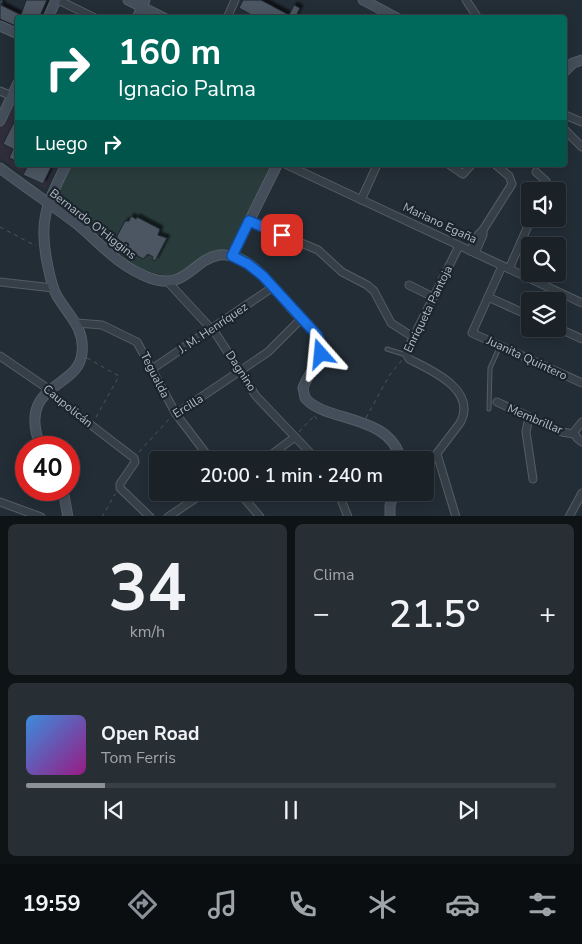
<!DOCTYPE html>
<html lang="es">
<head>
<meta charset="utf-8">
<style>
	:root { --surface:#1a2228; --page:#272f34; --text:#f1f3f6; --muted:#9fa4a8; --line:#383f45; --accent:#8c9099 }
	body { margin:0; font-family:"Nunito Sans",sans-serif; background:var(--page); color:var(--text); height:100vh; display:flex; flex-direction:column; font-size:19px; white-space:nowrap }
	* { box-sizing:border-box; margin:0 }
	p { font-size:16px; color:var(--muted) }
	.icon { flex:none; width:28px; height:28px; fill:none; stroke:currentColor; stroke-width:2; stroke-linecap:round; stroke-linejoin:round }
	.map { position:relative; height:516px; overflow:hidden }
	.panel { display:flex; flex-direction:column; gap:8px; padding:8px; background:#0e1316; flex:1 }
	.panel>* { flex:none }
	.hud { position:absolute; left:15px; top:15px; width:552px; height:152px; border-radius:5px; box-shadow:0 2px 12px #0003,0 0 0 1px var(--line); background:#00695c; color:#fff; overflow:hidden }
	.buttons { position:absolute; left:521px; top:182px; display:grid; gap:10px }
	.buttons a { display:grid; place-items:center; width:45px; height:45px; border-radius:5px; background:var(--surface); box-shadow:0 2px 12px #0003,0 0 0 1px var(--line); font-size:25px }
	.speed { position:absolute; left:15px; top:436px; display:flex; gap:10px; font-size:25px; font-weight:700; text-align:center }
	.speed>* { display:grid; place-content:center; width:65px; height:65px; border-radius:50%; background:var(--surface); box-shadow:0 2px 12px #0003,0 0 0 1px var(--line); line-height:1 }
	.speed .limit { border:8px solid #d22; background:#fff; color:#111 }
	.pin { position:absolute; display:grid; place-items:center; width:42px; height:42px; color:#fff; margin:-21px; border-radius:10px; box-shadow:0 2px 8px #0006 }
	.me { position:absolute; width:55px; margin:-28px; rotate:342deg; stroke-linejoin:round; filter:drop-shadow(0 0 4px #0008) }
	.turn { display:flex; align-items:center; gap:18px; height:105px; padding:0 20px; font-size:22px }
	.turn .icon { width:65px; height:65px; stroke-width:2.5 }
	.turn b { display:block; font-size:35px; line-height:42px }
	.then { display:flex; align-items:center; height:48px; padding:0 20px; background:#0003; gap:10px; font-size:19px }
	.big { font-size:38px; font-weight:600; line-height:1.1 }
	.panel .card { flex:1; display:flex; flex-direction:column; justify-content:center; gap:8px; min-width:0; padding:0 18px; border-radius:8px; background:var(--page) }
	.panel .dial { align-items:center; gap:0 }
	.dial b { font-size:65px; line-height:1 }
	.song { display:flex; align-items:center; gap:15px }
	.cover { width:60px; height:60px; border-radius:8px; background:linear-gradient(135deg,hsl(210 70% 55%),hsl(310 70% 35%)) }
	.played { height:5px; border-radius:2px; background:linear-gradient(90deg,var(--accent) 15%,var(--line) 15%) }
	.keys { display:flex; justify-content:space-around; direction:ltr }
	.heat { display:flex; justify-content:space-between; align-items:center; font-size:28px; direction:ltr }
	.panel .tiles { flex:1; display:grid; gap:8px; grid-template-columns:1fr 1fr }
	.card:last-child { grid-column:span 2 }
	.trip { position:absolute; left:149px; top:451px; width:285px; height:50px; border-radius:5px; background:var(--surface); box-shadow:0 2px 12px #0003,0 0 0 1px var(--line); font-weight:600; line-height:50px; text-align:center }
	.tabs { display:flex; height:80px; justify-content:space-around; align-items:center; background:#0a0e10; color:var(--muted) }
	.tabs .icon { width:35px; height:35px }
	.tabs .selected { color:var(--accent) }
	.tabs b { font-size:22px; color:var(--text) }
	.map>svg:first-child { display:block }
	.medical { fill:#2e2d39 }
	.green { fill:#293c3b }
	.building { fill:#4b5762; stroke:#1d262e; filter:url(#shadow) }
	.lines { fill:none; stroke-linecap:round; stroke-linejoin:round }
	.lane-casing { stroke:#545d65; stroke-width:5 }
	.street-casing { stroke:#545d65; stroke-width:9 }
	.secondary-casing { stroke:#545d65; stroke-width:11 }
	.path { stroke:#465859; stroke-width:1; stroke-dasharray:4 4; stroke-linecap:butt }
	.lane { stroke:#363f47; stroke-width:3 }
	.street { stroke:#363f47; stroke-width:7 }
	.secondary { stroke:#444e5a; stroke-width:9 }
	.route-casing { stroke:#114b97; stroke-width:12 }
	.route { stroke:#1a73e8; stroke-width:9 }
	.labels { text-anchor:middle; stroke-width:4.5; stroke-linejoin:round; paint-order:stroke }
	.street-label { font-size:12px; fill:#b1bac3; stroke:#1b242c }
</style>
</head>
<body>
<div class="map">
<svg width="582" height="517" viewBox="0 0 582 517">
	<defs>
		<filter id="shadow"><feDropShadow dx="3" dy="-3" stdDeviation="1" flood-color="#0009"/></filter>
	</defs>
	<rect width="100%" height="100%" fill="#232d36"/>
	<polygon class="medical" points="17,91 18,165 57,165 45,190 0,158 0,128"/>
	<polygon class="green" points="71,165 272,165 230,248 206,254 187,271 166,276 137,268 56,201 55,197"/>
	<g class="building">
		<polygon points="0,0 3,0 1,5 21,15 26,0 47,0 39,18 18,18 18,27 0,19"/>
		<polygon points="243,0 261,0 289,15 294,5 300,8 295,18 257,18 239,8"/>
		<polygon points="14,122 18,123 18,162 9,158 13,149 3,144"/>
		<polygon points="23,165 52,165 43,184 23,175 27,167"/>
		<polygon points="131,216 136,219 137,217 160,229 158,235 167,238 155,261 152,259 153,257 148,254 143,259 117,243 117,236 125,221 129,221"/>
	</g>
	<g class="lines">
		<defs>
			<g id="lane">
				<polyline points="387,349 406,355"/>
				<polyline points="489,409 490,368 500,346"/>
			</g>
			<g id="street">
				<polyline points="58,0 95,18"/>
				<polyline points="466,0 478,18"/>
				<polyline points="227,18 235,0"/>
				<polyline points="0,91 12,96"/>
				<polyline points="565,115 582,122"/>
				<polyline points="565,130 582,147"/>
				<polyline points="287,165 582,303"/>
				<polyline points="450,165 463,174 471,165"/>
				<polyline points="536,172 546,181 542,191"/>
				<polyline points="361,200 377,165"/>
				<polyline points="249,221 318,250 342,272 367,285 374,291 391,323 413,337"/>
				<polyline points="470,251 478,235 483,230 512,184 509,176 496,165"/>
				<polyline points="475,253 483,235 483,230"/>
				<polyline points="502,266 472,333 582,383"/>
				<polyline points="509,269 531,219"/>
				<polyline points="167,281 216,334 256,396 317,460"/>
				<polyline points="0,282 53,288"/>
				<polyline points="409,285 433,297"/>
				<polyline points="488,297 530,316"/>
				<polyline points="77,323 102,325 137,342 176,414 211,460"/>
				<polyline points="558,328 582,339"/>
				<polyline points="0,356 44,386 52,395 134,458 135,462 120,484 120,488 150,517"/>
				<polyline points="152,369 273,287"/>
				<polyline points="497,402 562,432 574,434"/>
				<polyline points="176,414 268,352 301,319"/>
				<polyline points="529,417 526,432 533,479"/>
				<polyline points="582,422 574,432 577,438 582,442"/>
				<polyline points="437,454 456,517"/>
				<polyline points="264,460 295,437"/>
				<path d="M 425,469 L 460,423 C 478,390 431,370 409,359 L 406,352 L 459,246"/>
				<polyline points="239,492 260,517"/>
				<polyline points="338,492 348,517"/>
				<polyline points="0,502 41,517"/>
				<polyline points="168,517 205,492"/>
				<polyline points="569,517 582,493"/>
			</g>
			<g id="secondary">
				<polyline points="128,0 164,18"/>
				<polyline points="363,0 397,18"/>
				<polyline points="48,18 56,0"/>
				<polyline points="137,18 145,0"/>
				<polyline points="0,26 18,34"/>
				<polyline points="565,71 573,63 582,60"/>
				<polyline points="0,121 18,83"/>
				<path d="M 0,168 C 25,187 52,205 77,224 C 101,244 119,267 150,278 C 186,291 192,260 219,255 C 248,251 271,286 288,304 C 297,315 308,324 317,335 C 330,356 309,369 303,388 L 305,398 C 326,423 390,413 401,460"/>
				<polyline points="232,256 277,165"/>
				<path d="M 41,448 C 15,382 79,390 82,353 C 85,328 69,316 57,296 C 52,287 50,277 48,267 C 38,221 46,206 66,165"/>
				<polyline points="63,490 68,517"/>
				<polyline points="390,517 390,506 394,492"/>
			</g>
		</defs>
		<use href="#lane" class="lane-casing"/>
		<use href="#street" class="street-casing"/>
		<use href="#secondary" class="secondary-casing"/>
		<g class="path">
			<polyline points="0,227 36,246"/>
			<polyline points="87,358 119,376 95,419"/>
			<polyline points="366,418 389,376 402,360"/>
			<polyline points="299,432 312,418 317,419 311,413"/>
			<polyline points="139,452 171,417"/>
			<polyline points="102,517 115,494"/>
		</g>
		<use href="#lane" class="lane"/>
		<use href="#street" class="street"/>
		<use href="#secondary" class="secondary"/>
	</g>
	<g class="lines">
		<defs>
			<polyline id="route" points="282,235 249,221 232,256 248,264 263,276 317,335 320,342 321,354"/>
		</defs>
		<use href="#route" class="route-casing"/>
		<use href="#route" class="route"/>
	</g>
	<g class="labels">
		<g class="street-label">
			<text transform="translate(440 223) rotate(25)" y="4">Mariano Egaña</text>
			<text transform="translate(93 224) rotate(38)" y="4">Bernardo O'Higgins</text>
			<text transform="translate(428 309) rotate(-64)" y="4">Enriqueta Pantoja</text>
			<text transform="translate(213 328) rotate(-34)" y="4">J. M. Henríquez</text>
			<text transform="translate(527 358) rotate(25)" y="4">Juanita Quintero</text>
			<text transform="translate(241 371) rotate(57)" y="4">Dagnino</text>
			<text transform="translate(155 375) rotate(63)" y="4">Tegualda</text>
			<text transform="translate(68 406) rotate(39)" y="4">Caupolicán</text>
			<text transform="translate(188 406) rotate(-32)" y="4">Ercilla</text>
			<text transform="translate(535 419) rotate(23)" y="4">Membrillar</text>
		</g>
	</g>
</svg>
<div class="buttons">
<a><svg class="icon" aria-label="sound" viewBox="0 0 24 24"><path d="M4 9h4l5-4v14l-5-4H4zM17 9q2 3 0 6"/></svg></a>
<a><svg class="icon" aria-label="search" viewBox="0 0 24 24"><circle cx="10" cy="10" r="6"/><path d="M15 15l6 6"/></svg></a>
<a><svg class="icon" aria-label="layers" viewBox="0 0 24 24"><path d="M12 4l9 5-9 5-9-5zM3 14l9 5 9-5"/></svg></a>
</div>
<div class="speed"><div class="limit">40</div></div>
<div class="pin" style="left:282px;top:235px;background:#d93025"><svg class="icon" aria-label="arrive" viewBox="0 0 24 24"><path d="M6 21V4h12l-3 4 3 4H6"/></svg></div>
<svg class="me" style="left:321px;top:354px" viewBox="-20 -20 40 40"><path d="M0-17L14 15 0 8-14 15z" fill="#1a73e8" stroke="#fff" stroke-width="4"/></svg>
<div class="trip">20:00 · 1 min · 240 m</div>
<div class="hud">
<div class="turn"><svg class="icon" aria-label="right" viewBox="0 0 24 24"><path d="M7 20v-9h11M14 6l5 5-5 5"/></svg><div><b>160 m</b>Ignacio Palma</div></div>
<div class="then">Luego<svg class="icon" aria-label="right" viewBox="0 0 24 24"><path d="M7 20v-9h11M14 6l5 5-5 5"/></svg></div>
</div>
</div>
<section class="panel">
<div class="tiles">
<div class="card dial"><b>34</b><p>km/h</p></div>
<div class="card"><p>Clima</p>
<div class="heat"><a>−</a><b class="big">21.5°</b><a>+</a></div>
</div>
<div class="card">
<div class="song"><i class="cover"></i><div><b>Open Road</b><p>Tom Ferris</p></div></div>
<div class="played"></div>
<div class="keys"><svg class="icon" aria-label="previous" viewBox="0 0 24 24"><path d="M18 5L8 12l10 7zM5 5v14"/></svg><svg class="icon" aria-label="pause" viewBox="0 0 24 24"><path d="M8 5v14M16 5v14"/></svg><svg class="icon" aria-label="next" viewBox="0 0 24 24"><path d="M6 5l10 7-10 7zM19 5v14"/></svg></div>
</div>
</div>
</section>
<nav class="tabs">
<b>19:59</b>
<svg class="icon selected" aria-label="directions" viewBox="0 0 24 24"><path d="M12 3l9 9-9 9-9-9zM9 14v-3h6M13 9l2 2-2 2"/></svg>
<svg class="icon" aria-label="music" viewBox="0 0 24 24"><path d="M9 18V5l10-2v13"/><circle cx="6" cy="18" r="3"/><circle cx="16" cy="16" r="3"/></svg>
<svg class="icon" aria-label="phone" viewBox="0 0 24 24"><path d="M5 4h4l2 5-3 2q2 4 5 5l2-3 5 2v4C11 20 4 13 5 4z"/></svg>
<svg class="icon" aria-label="climate" viewBox="0 0 24 24"><path d="M12 3v18M4 7l16 10M4 17L20 7"/></svg>
<svg class="icon" aria-label="car" viewBox="0 0 24 24"><path d="M5 17H2v-5l4-1 3-4h7l3 4 3 1v5h-3M9 17h6M6 11h13"/><circle cx="7" cy="17" r="2"/><circle cx="17" cy="17" r="2"/></svg>
<svg class="icon" aria-label="filters" viewBox="0 0 24 24"><path d="M4 7h16M4 17h16"/><circle cx="9" cy="7" r="2"/><circle cx="15" cy="17" r="2"/></svg>
</nav>
</body>
</html>
